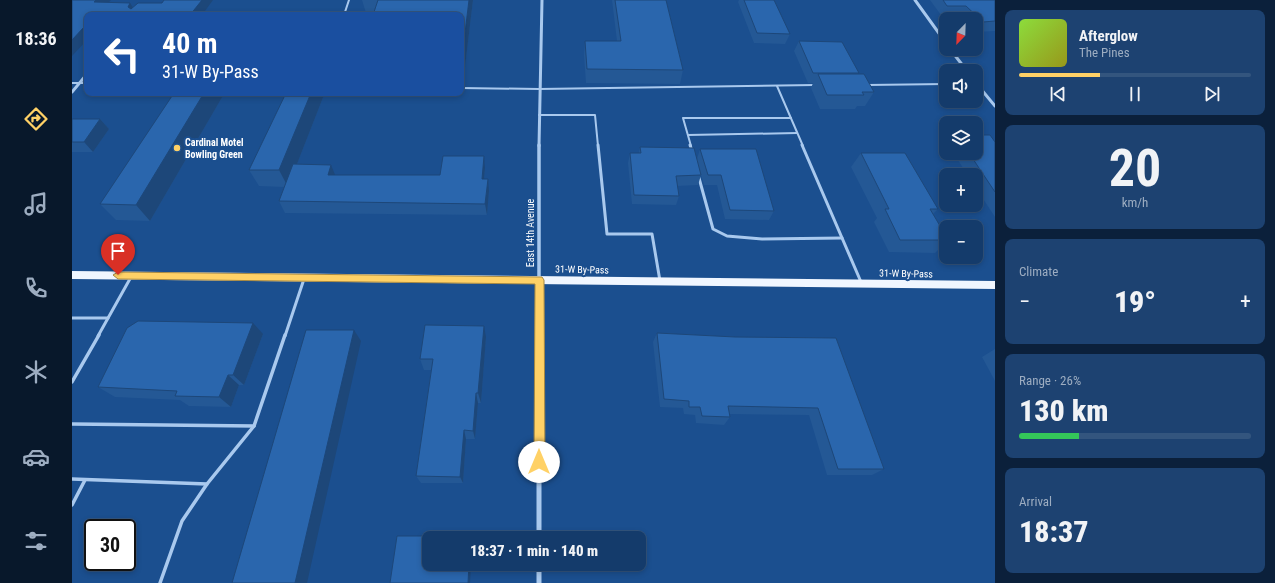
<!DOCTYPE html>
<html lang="en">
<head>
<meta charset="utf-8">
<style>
	:root { --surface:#143b6b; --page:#1d4271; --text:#f1f3f6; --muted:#9dadc1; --line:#33557e; --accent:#ffd166 }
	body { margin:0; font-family:"Roboto Condensed",sans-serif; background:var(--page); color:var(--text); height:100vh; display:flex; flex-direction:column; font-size:15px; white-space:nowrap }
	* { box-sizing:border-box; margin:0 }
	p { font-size:13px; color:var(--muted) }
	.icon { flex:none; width:22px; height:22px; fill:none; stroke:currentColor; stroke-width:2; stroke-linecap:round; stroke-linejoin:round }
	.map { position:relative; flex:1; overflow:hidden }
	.details { display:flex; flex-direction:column; gap:10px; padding:10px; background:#0b203b; width:280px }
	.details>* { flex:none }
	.banner { position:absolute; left:12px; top:12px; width:380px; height:84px; border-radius:8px; box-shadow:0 2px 6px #0003,0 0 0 1px var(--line); background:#1a4fa0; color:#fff; overflow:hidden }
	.needle { width:26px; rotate:203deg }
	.controls { position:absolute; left:867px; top:12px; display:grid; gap:8px }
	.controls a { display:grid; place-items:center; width:44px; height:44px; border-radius:8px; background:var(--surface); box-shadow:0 2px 6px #0003,0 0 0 1px var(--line); font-size:20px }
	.speed { position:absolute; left:12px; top:519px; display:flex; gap:8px; font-size:20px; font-weight:700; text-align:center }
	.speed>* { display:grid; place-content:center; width:52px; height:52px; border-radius:50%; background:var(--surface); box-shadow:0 2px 6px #0003,0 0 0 1px var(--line); line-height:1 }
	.speed .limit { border:2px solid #111; border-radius:6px; background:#fff; color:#111 }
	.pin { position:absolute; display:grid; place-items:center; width:34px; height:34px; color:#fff; margin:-41px -17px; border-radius:50% 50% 50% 0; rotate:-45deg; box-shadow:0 0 4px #0007 }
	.pin .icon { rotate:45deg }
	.me { position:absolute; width:44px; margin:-22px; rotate:0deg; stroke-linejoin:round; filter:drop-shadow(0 0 3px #0008) }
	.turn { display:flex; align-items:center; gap:14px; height:84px; padding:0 12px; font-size:18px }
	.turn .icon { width:52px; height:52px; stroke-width:2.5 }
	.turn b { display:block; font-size:28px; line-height:34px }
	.big { font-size:30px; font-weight:800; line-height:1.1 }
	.details .widget { flex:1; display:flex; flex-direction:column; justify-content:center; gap:6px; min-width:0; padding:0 14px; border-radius:8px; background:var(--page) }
	.details .dial { align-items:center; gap:0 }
	.dial b { font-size:52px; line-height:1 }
	.song { display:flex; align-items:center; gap:12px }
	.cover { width:48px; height:48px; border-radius:6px; background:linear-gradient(135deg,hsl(90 70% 55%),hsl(60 70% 35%)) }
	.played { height:4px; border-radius:2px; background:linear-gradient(90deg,var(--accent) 35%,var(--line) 35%) }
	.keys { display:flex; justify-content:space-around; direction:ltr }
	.heat { display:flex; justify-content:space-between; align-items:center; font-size:22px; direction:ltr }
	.charge { height:6px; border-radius:3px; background:linear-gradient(90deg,#34c759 26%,var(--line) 0) }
	.trip { position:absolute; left:350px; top:531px; width:224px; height:40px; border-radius:8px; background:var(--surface); box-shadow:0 2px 6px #0003,0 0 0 1px var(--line); font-weight:800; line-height:40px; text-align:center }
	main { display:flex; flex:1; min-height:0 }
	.dock { display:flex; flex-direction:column; width:72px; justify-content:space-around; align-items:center; background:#08182b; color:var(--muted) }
	.dock .icon { width:28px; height:28px }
	.dock .current { color:var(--accent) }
	.dock b { font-size:18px; color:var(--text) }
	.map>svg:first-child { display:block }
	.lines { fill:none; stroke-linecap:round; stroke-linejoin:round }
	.lane-far2 { stroke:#a9c9ee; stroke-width:2 }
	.lane-far1 { stroke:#a9c9ee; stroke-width:3 }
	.lane { stroke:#a9c9ee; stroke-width:3.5 }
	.street-far2 { stroke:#a9c9ee; stroke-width:3 }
	.street-far1 { stroke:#a9c9ee; stroke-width:3.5 }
	.street { stroke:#a9c9ee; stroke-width:5 }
	.primary { fill:#f0f6ff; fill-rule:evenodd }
	.wall { fill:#245895 }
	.shaded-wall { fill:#1d4779 }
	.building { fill:#2a66ad; stroke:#1d4779 }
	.route { fill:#ffd166; stroke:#a68842 }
	.poi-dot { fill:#ffd166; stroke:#1b4f8f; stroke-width:1.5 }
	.labels { text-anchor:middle; stroke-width:4; stroke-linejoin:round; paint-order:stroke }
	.poi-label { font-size:10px; font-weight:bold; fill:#fff; stroke:#1b4f8f; text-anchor:start }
	.street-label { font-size:10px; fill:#fff; stroke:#1b4f8f }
</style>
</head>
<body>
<main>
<nav class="dock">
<b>18:36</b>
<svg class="icon current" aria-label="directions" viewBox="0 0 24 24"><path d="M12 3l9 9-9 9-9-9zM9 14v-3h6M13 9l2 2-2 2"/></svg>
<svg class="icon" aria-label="music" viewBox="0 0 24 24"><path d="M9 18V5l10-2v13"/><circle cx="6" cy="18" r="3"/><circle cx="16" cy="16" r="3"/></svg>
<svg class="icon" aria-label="phone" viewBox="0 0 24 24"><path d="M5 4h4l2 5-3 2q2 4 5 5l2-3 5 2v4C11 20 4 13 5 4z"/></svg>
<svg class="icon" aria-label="climate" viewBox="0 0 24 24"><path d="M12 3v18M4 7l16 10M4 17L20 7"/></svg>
<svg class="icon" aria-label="car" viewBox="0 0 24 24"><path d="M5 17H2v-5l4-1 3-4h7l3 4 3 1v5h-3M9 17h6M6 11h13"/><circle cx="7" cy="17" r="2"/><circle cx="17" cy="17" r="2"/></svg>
<svg class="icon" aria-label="filters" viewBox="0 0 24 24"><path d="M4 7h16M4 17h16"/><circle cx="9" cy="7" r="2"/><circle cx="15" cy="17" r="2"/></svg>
</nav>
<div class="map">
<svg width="923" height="583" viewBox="0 0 923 583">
	<rect width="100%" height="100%" fill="#1b4f8f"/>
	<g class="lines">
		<g class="lane-far2">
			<polyline points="272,15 277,0"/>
			<polyline points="0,83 15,83"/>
			<polyline points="795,85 874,84"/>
			<polyline points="705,86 731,146"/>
			<polyline points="389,88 467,89 743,85"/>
			<polyline points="467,115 523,115 526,146"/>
			<polyline points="616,135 725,133"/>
			<polyline points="619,146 611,118 719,118"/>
		</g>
		<g class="lane-far1">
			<polyline points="526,145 535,234 580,234 588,281"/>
			<polyline points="618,145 620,151"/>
			<polyline points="730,145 789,282"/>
			<polyline points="627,178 641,229 655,236 690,239 770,238"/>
			<polyline points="0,318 36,318"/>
			<polyline points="26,336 59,277"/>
			<polyline points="213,336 232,279"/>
		</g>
		<g class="lane">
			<polyline points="0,382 27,335"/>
			<polyline points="0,424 182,426 213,335"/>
			<polyline points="0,479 135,484"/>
			<polyline points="0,505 13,480"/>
			<polyline points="88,583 110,521 135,484 182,426"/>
		</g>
		<g class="street-far2">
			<polyline points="843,0 874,43"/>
			<polyline points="878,49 895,71"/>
			<polyline points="904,83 923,106"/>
			<polyline points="0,92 15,74"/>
			<polyline points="467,146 470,0"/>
		</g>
		<polyline class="street-far1" points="467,145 467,336"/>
		<g class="street">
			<polyline points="467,335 467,538"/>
			<polyline points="467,564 467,583"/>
		</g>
		<polygon class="primary" points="0,271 923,281 923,289 0,279"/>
	</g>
	<g class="wall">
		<polygon points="290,0 401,0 392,75 389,75 389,15 294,13"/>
		<polygon points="540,0 594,0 611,70 608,84 514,83 512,55 513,41 545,41"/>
		<polygon points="667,0 702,0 718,34 713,44 682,43 666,2"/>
		<polygon points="858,0 923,0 923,31 904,32 904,19 891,19 887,16 869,15"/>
		<polygon points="727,41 787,73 786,74 802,92 793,106 785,106 783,109 748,109 739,88 741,83 736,83 722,51"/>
		<polygon points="102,93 152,93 152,94 78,221 44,220 28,204"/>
		<polygon points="214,93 251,93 252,95 225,164 264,175 368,175 413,168 412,179 417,191 415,215 213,213 207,201 212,187 187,186 177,170"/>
		<polygon points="0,119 28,119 37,129 21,152 0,152"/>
		<polygon points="923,142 923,217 904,188 904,175 896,175 881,153 904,153"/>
		<polygon points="568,147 625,159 628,149 702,211 697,220 653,219 645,185 632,185 629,175 626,185 605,186 607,196 604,205 560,204 556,163 558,153 567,153"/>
		<polygon points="789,153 866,209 861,214 874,240 874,242 863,253 817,252 802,222 805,218 779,167"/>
		<polygon points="585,333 663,337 764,338 812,469 800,475 755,475 737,415 658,414 658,417 652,425 624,423 623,415 612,414 611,408 588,407 581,342"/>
		<polygon points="191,334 172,385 167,385 159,407 117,406 108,400 43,397 26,387"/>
		<polygon points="414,337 409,403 406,403 403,439 394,439 391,483 349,483 344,476 359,370 352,370 348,359"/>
		<polygon points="923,349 923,381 910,357"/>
	</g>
	<g class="shaded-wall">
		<polygon points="24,0 39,0 28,11 22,2"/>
		<polygon points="130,0 141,0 130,15 118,15"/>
		<polygon points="397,0 401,0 392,75 390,58"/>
		<polygon points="58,3 64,12 62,15 56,7"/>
		<polygon points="12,27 15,31 15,40 0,56 0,40"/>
		<polygon points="132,93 152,93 152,94 78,221 64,205"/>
		<polygon points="239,93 251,93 252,95 216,187 207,170"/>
		<polygon points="28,119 37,129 21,152 12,142"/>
		<polygon points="412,156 413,168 411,191 410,179"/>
		<polygon points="259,165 264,177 256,175"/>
		<polygon points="416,179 417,191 415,215 413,204"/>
		<polygon points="181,323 191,334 172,385 161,375"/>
		<polygon points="412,326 414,337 409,403 406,393"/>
		<polygon points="282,330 289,341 235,583 223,583"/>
		<polygon points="156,375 167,385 159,407 147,397"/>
		<polygon points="404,393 406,403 403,439 401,431"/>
		<polygon points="392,430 394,439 391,483 388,477"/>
		<polygon points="397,564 399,564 398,583 396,583"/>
	</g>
	<g class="building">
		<polygon points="0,0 24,0 22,2 58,3 56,7 59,9 66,3 90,3 92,0 130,0 118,15 15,15 15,27 12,27 0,40"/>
		<polygon points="306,0 397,0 390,58 389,58 389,15 301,15"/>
		<polygon points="543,0 594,0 611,70 515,69 513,41 549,41"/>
		<polygon points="672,0 702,0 718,34 685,33"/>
		<polygon points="871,0 923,0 923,21 911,22 894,6 875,6"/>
		<polygon points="727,41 770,42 787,73 741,73"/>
		<polygon points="746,74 792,74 802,92 790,92 792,95 755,95"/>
		<polygon points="102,93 132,93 64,205 28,204"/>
		<polygon points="214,93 239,93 207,170 177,170"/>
		<polygon points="0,119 28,119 12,142 0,142"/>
		<polygon points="904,135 918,135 923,142 923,192 897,153 904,153"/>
		<polygon points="568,147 622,148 629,175 604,176 607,196 562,195 558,153 569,153"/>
		<polygon points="628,149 684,149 702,211 658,210 649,175 636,175"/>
		<polygon points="789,153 833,153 866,209 858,209 874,236 874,240 828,240 813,209 817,209"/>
		<polygon points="371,156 412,156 410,179 416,179 413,204 207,201 221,164 259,165 256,175 368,175"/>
		<polygon points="66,321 181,323 161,375 156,375 147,397 103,396 105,391 26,387 55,328"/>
		<polygon points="353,325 412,326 406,393 404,393 401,431 392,430 388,477 344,476 361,359 348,359"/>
		<polygon points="234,330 282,330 223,583 160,583"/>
		<polygon points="585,333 663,337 764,338 812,469 766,469 746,408 656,406 658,417 630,416 628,407 617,407 617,401 592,399"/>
		<polygon points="325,536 386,536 386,538 357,538 357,564 397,564 396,583 318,583"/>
	</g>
	<polygon class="route" points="46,272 470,277 472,280 473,462 471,466 467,468 463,466 462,462 463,284 46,279 41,275"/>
	<circle class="poi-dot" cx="105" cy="148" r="4"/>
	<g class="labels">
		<g class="poi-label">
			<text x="113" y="146">Cardinal Motel<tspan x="113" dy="12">Bowling Green</tspan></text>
		</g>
		<g class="street-label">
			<text transform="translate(458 233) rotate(-90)" y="4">East 14th Avenue</text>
			<text transform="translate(510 269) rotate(1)" y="4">31-W By-Pass</text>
			<text transform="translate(834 273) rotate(1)" y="4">31-W By-Pass</text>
		</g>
	</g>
</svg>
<div class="controls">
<a><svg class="needle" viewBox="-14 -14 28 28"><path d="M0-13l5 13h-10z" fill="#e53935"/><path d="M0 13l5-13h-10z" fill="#9dadc1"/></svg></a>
<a><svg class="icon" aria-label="sound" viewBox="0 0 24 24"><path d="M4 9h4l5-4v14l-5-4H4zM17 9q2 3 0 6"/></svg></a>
<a><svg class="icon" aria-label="layers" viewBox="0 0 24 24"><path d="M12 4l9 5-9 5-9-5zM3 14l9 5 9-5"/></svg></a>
<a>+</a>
<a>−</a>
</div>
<div class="speed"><div class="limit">30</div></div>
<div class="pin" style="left:46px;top:275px;background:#d93025"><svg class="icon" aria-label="arrive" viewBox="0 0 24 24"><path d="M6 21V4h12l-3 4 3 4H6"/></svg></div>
<svg class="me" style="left:467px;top:462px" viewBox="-20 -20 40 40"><circle r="19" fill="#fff"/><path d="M0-13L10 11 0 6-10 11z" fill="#ffd166"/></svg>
<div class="trip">18:37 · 1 min · 140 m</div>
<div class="banner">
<div class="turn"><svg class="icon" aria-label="left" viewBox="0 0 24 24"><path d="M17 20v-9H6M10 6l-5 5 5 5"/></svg><div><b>40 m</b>31-W By-Pass</div></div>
</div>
</div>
<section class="details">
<div class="widget">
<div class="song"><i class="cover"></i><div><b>Afterglow</b><p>The Pines</p></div></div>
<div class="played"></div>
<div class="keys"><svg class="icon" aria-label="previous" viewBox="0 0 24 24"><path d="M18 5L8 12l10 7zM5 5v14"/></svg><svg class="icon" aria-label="pause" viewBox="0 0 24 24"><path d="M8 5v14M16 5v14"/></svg><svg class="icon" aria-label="next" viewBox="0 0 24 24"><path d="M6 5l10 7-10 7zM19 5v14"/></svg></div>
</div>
<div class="widget dial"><b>20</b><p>km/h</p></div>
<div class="widget"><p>Climate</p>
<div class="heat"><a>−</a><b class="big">19°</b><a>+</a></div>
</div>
<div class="widget"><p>Range · 26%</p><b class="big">130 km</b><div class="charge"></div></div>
<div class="widget"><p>Arrival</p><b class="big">18:37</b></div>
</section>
</main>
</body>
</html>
